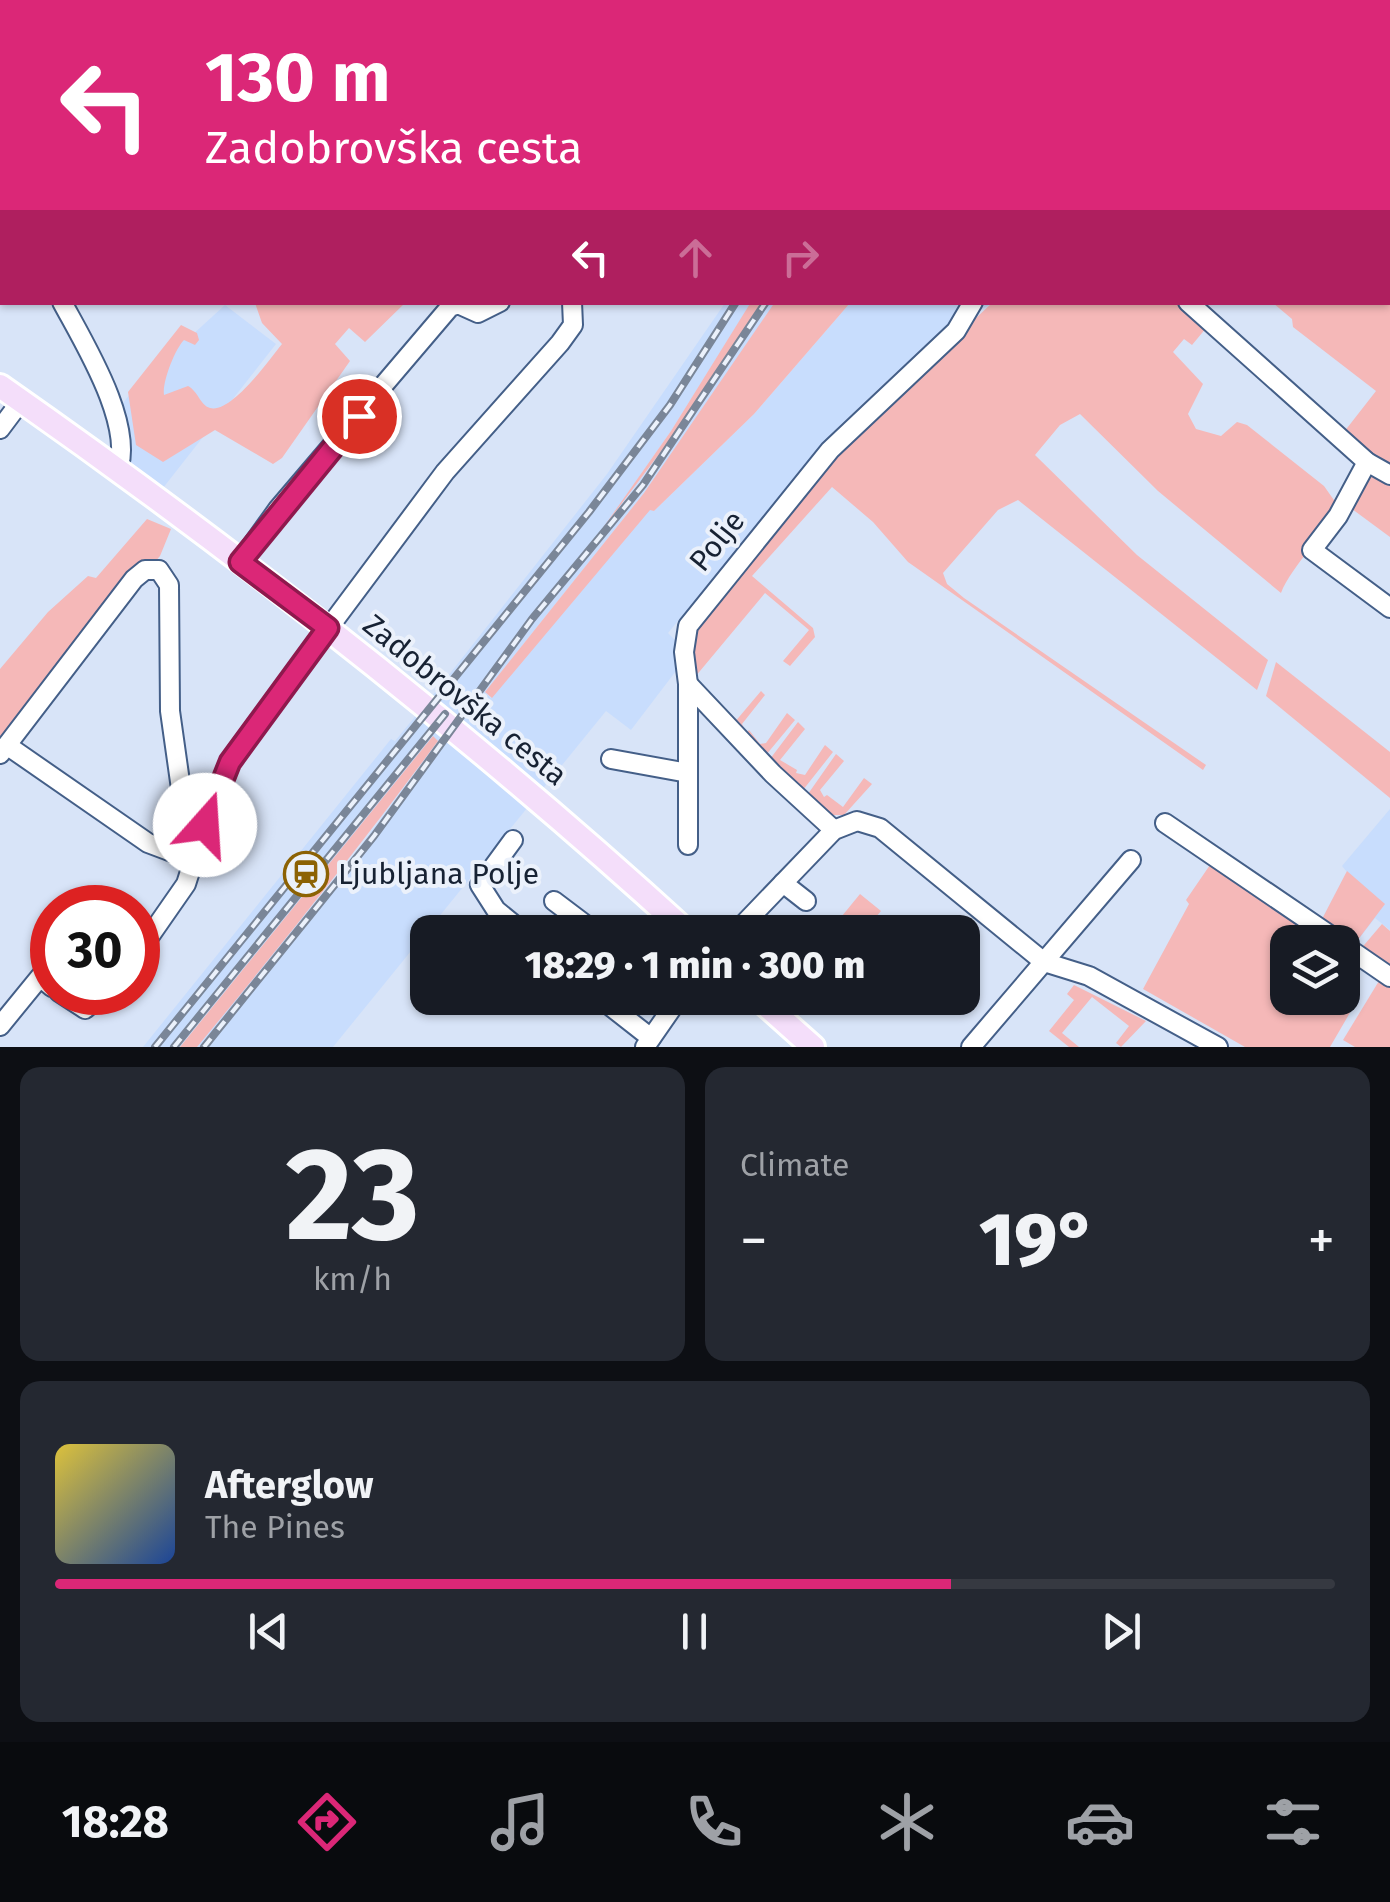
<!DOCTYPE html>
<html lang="en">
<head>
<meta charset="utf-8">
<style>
	:root { --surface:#171b24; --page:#242831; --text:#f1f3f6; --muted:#9ea1a6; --line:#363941; --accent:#db2777 }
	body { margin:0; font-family:"Fira Sans",sans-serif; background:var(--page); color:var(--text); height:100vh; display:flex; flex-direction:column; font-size:38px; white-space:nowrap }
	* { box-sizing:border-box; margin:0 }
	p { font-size:32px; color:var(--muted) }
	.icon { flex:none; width:55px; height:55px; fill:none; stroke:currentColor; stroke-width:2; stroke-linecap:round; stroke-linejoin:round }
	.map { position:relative; height:1047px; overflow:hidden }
	.panel { display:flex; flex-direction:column; gap:20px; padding:20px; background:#0d0f14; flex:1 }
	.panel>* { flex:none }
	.top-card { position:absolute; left:0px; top:0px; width:1390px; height:305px; box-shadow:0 2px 8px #0004; background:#db2777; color:#fff; overflow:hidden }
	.tools { position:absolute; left:1270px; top:925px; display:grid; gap:20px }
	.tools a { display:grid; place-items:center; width:90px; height:90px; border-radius:20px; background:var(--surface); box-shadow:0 2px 8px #0004; font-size:50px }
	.speed { position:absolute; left:30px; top:885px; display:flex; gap:20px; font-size:50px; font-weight:700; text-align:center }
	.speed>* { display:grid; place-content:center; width:130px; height:130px; border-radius:50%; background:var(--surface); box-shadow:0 2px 8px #0004; line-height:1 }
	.speed .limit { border:15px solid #d22; background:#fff; color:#111 }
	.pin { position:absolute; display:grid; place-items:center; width:85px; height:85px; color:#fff; margin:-42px; border:5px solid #fff; border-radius:50%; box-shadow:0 2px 10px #0007 }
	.me { position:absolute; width:110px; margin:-55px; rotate:19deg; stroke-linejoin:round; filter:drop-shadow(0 0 8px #0008) }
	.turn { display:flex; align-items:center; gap:35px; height:210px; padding:0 40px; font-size:45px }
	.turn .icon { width:130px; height:130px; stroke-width:2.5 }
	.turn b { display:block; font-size:70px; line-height:85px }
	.lanes { display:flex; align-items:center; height:95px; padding:0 40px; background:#0003; justify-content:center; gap:50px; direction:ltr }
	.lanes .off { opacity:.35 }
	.big { font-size:75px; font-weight:800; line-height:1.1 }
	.panel .tile { flex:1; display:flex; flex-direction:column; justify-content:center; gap:15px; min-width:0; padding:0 35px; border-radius:20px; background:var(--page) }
	.panel .dial { align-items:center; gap:0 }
	.dial b { font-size:130px; line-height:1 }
	.song { display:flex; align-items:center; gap:30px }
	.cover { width:120px; height:120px; border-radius:15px; background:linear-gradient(135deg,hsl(50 70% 55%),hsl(220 70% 35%)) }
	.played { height:10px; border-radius:5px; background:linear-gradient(90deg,var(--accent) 70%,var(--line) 70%) }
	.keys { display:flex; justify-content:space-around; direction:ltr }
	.heat { display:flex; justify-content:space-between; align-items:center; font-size:55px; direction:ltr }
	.panel .tiles { flex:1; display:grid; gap:20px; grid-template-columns:1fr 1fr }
	.tile:last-child { grid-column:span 2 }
	.trip { position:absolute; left:410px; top:915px; width:570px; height:100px; border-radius:20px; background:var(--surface); box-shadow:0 2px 8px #0004; font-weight:800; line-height:100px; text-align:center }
	.tab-bar { display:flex; height:160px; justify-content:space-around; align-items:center; background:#090b0e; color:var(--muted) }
	.tab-bar .icon { width:70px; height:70px }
	.tab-bar .active { color:var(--accent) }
	.tab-bar b { font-size:45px; color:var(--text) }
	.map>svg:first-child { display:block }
	.built { fill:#c8ddfd }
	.green { fill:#f5b8b8 }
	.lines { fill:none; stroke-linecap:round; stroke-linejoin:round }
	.minor-casing { stroke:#445f88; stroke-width:22 }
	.major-casing { stroke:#fff; stroke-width:28 }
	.minor { stroke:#fff; stroke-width:18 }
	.major { stroke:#f4defa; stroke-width:22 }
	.rail-casing { stroke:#7a8698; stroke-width:8 }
	.rail { stroke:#ebf1fb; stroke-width:4; stroke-dasharray:11; stroke-linecap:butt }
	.route-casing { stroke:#8e194d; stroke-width:25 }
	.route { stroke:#db2777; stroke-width:18 }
	.labels { text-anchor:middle; stroke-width:8; stroke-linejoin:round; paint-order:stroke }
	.street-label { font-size:30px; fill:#172233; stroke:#ebf1fb }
	.poi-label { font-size:30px; fill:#172233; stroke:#ebf1fb; text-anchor:start }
</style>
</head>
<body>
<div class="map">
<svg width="1390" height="1047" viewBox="0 0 1390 1047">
	<rect width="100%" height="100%" fill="#d8e4f8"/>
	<g class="built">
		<polygon points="1073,0 1388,0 1071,2"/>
		<polygon points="725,303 751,303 671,431 599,534 684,421 761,303 775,303 644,493 485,692 491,698 603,561 650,509 654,511 754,414 850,303 992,303 948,331 893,375 832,433 668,633 679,644 679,667 631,730 606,711 333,1047 197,1047 359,848 438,741 433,737 180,1047 143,1047 391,739 395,741 437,690 607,474"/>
		<polygon points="225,305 276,344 163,488 127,461 123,403 178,333 190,337"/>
		<polygon points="1390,809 1390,930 1375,918 1354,945 1321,921 1347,872 1342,866"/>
	</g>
	<g class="green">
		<polygon points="1388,187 1390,189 1390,472 1344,432 1376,391 1293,327 1292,319 1273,303 1388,302"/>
		<polygon points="751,302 761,303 684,421 598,535 671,431"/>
		<polygon points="775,302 850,303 754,414 654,511 650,510 492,698 485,692 644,493"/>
		<path d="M 255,303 L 405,303 L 365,342 L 349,328 L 335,344 L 350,361 L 282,458 L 273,464 L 215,430 L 163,462 L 136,445 L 128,392 L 181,325 L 197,333 L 199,340 L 195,345 L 184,340 C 175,349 162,382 164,395 L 188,386 C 198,391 200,405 210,408 C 231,414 270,359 282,344 L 262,323 Z"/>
		<path d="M 992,303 L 1181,303 L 1207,327 L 1192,345 L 1184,339 L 1173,352 L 1203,384 L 1188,414 L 1196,429 L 1221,436 L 1237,422 L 1247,425 L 1324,486 L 1336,503 C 1336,524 1292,564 1281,593 L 1158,491 L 1080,414 L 1060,425 L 1035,455 L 1137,555 L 1268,660 L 1257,690 L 1018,500 L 998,510 L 943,573 L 947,584 L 964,598 L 1206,765 L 1203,770 L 908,562 L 873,522 L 832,487 L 752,576 L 813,628 L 815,637 L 790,666 L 783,661 L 809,630 L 765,593 L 695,677 L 700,684 L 692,681 L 689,638 L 710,599 L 854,432 Z"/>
		<polygon points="1369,472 1390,479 1390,537 1348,506"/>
		<polygon points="147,519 171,529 160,556 0,742 0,669 48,612 88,576 96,578"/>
		<polygon points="1276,662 1390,752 1390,798 1266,696"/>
		<polygon points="761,691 765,695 742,724 746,733 749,730 760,744 766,743 787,713 795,720 766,755 734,723"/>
		<polygon points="798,722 805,729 780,760 797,770 796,773 805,775 825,745 833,752 803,790 770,759"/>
		<path d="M 433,736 L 438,741 C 361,845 280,947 197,1047 L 180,1047 Z"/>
		<polygon points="836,754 844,761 820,790 824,797 827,795 843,807 864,778 872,784 844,815 830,815 808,794"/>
		<polygon points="1212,862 1313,929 1305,942 1288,942 1288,998 1343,997 1355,1004 1330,1047 1245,1047 1143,989 1189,904 1186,900"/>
		<polygon points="1347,871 1385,904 1354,945 1321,921"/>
		<polygon points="860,894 881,911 863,932 842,916"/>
		<polygon points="1382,924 1390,931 1390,973 1359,951"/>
		<polygon points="1382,976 1390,981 1390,1047 1355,1047 1343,1040"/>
		<polygon points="1074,985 1146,1021 1121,1047 1116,1043 1129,1026 1092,997 1062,1033 1079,1047 1069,1047 1049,1031 1074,1000 1067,994"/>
	</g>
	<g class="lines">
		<defs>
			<g id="minor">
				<polyline points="9,0 10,2"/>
				<polyline points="437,0 439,2"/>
				<path d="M 62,302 C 84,343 136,427 117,472"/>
				<polyline points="1188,302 1367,462 1390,475"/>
				<polyline points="0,429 21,401"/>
				<polyline points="1367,462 1338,516 1312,550 1390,608"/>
				<polyline points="240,562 278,509 450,307 458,304 478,313 500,302"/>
				<polyline points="688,684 773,774 834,830"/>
				<polyline points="8,746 148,843 180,855"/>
				<polyline points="0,754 134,579 145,570 159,570 169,585 170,711 183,803 170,851"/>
				<polyline points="611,759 688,773"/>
				<polyline points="1165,823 1340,942"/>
				<polyline points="513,840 480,885 496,910 523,932"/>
				<polyline points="688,845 688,684 684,652 688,626 830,450 956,331 973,302"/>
				<polyline points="783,883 806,901"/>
				<polyline points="554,901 595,932"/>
				<polyline points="736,932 834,830 857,821 880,828 1044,962 1089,976 1218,1047"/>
				<polyline points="1342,944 1390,977"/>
				<polyline points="138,953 186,884 216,790 236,752 445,472 560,343 573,325 572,302"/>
				<polyline points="59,992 85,1009 105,992"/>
				<polyline points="600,998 651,1038"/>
				<polyline points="0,1026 40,977 52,987"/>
				<polyline points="645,1047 679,998"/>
				<polyline points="971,1047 1131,860"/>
			</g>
			<g id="major">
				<path d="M 0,386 C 240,554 471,735 687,932"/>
				<polyline points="758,998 813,1047"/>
			</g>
		</defs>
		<use href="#minor" class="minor-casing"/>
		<use href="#major" class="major-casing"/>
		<use href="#minor" class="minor"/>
		<use href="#major" class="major"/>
		<defs>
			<g id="rail">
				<polyline points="894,2 895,0"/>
				<polyline points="926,2 928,0"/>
				<polyline points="155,1047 589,512 670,405 736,302"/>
				<polyline points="174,1047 445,714"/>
				<polyline points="204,1047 374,836 532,619 643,485 766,302"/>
			</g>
		</defs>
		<use href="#rail" class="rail-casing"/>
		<use href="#rail" class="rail"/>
	</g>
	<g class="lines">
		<defs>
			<polyline id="route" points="205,825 230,762 328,628 240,562 359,416"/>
		</defs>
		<use href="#route" class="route-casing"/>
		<use href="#route" class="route"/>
	</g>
	<defs>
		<symbol id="station-ring" viewBox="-11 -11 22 22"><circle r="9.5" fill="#ebf1fb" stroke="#8c6204" stroke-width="1.5"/><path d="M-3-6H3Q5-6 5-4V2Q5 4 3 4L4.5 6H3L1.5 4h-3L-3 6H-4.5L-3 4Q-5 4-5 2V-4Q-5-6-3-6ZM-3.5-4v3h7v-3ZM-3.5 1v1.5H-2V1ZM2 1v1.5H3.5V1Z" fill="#8c6204"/></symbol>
	</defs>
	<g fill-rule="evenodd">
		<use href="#station-ring" x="281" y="849" width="50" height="50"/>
	</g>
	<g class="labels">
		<g class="street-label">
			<text transform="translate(717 541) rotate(-51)" y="10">Polje</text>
			<text transform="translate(465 700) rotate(39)" y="10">Zadobrovška cesta</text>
		</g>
		<g class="poi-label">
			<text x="338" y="884">Ljubljana Polje</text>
		</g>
	</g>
</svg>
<div class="tools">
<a><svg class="icon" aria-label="layers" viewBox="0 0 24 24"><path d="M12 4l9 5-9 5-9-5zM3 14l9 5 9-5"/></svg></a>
</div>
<div class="speed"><div class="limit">30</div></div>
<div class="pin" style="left:359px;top:416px;background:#d93025"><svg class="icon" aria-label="arrive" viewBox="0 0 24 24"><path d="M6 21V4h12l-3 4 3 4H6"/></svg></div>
<svg class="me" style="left:205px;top:825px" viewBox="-20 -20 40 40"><circle r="19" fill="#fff"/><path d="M0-13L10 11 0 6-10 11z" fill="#db2777"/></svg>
<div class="trip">18:29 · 1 min · 300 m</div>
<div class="top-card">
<div class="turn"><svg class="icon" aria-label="left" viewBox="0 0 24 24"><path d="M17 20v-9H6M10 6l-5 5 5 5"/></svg><div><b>130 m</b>Zadobrovška cesta</div></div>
<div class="lanes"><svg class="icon" aria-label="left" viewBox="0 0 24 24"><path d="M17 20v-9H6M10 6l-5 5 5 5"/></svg><svg class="icon off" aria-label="ahead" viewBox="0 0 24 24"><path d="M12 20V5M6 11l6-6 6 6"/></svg><svg class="icon off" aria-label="right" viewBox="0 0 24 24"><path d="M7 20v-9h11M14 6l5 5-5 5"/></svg></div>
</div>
</div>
<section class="panel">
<div class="tiles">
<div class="tile dial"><b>23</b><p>km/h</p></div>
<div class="tile"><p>Climate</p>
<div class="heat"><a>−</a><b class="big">19°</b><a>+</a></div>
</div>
<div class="tile">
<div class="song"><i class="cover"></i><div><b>Afterglow</b><p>The Pines</p></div></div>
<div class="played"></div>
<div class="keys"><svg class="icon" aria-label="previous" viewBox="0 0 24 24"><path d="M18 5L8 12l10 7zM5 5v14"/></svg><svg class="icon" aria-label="pause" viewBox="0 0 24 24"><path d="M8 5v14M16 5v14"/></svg><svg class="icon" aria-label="next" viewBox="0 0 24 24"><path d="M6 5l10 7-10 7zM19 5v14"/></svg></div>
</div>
</div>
</section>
<nav class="tab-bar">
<b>18:28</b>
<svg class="icon active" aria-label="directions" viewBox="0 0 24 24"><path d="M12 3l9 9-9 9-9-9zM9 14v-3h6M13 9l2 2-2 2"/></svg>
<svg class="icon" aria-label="music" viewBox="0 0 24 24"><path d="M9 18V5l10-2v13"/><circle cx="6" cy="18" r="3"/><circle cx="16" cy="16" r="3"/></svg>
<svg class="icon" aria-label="phone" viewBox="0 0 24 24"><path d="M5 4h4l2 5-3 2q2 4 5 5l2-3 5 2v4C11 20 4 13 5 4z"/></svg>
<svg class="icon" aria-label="climate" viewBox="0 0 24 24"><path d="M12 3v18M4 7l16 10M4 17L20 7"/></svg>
<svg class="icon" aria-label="car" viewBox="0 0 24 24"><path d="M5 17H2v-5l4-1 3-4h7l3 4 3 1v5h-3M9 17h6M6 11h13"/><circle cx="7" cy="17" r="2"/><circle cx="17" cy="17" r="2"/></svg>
<svg class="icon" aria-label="filters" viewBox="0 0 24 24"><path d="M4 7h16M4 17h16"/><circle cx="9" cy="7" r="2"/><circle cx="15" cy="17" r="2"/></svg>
</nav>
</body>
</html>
